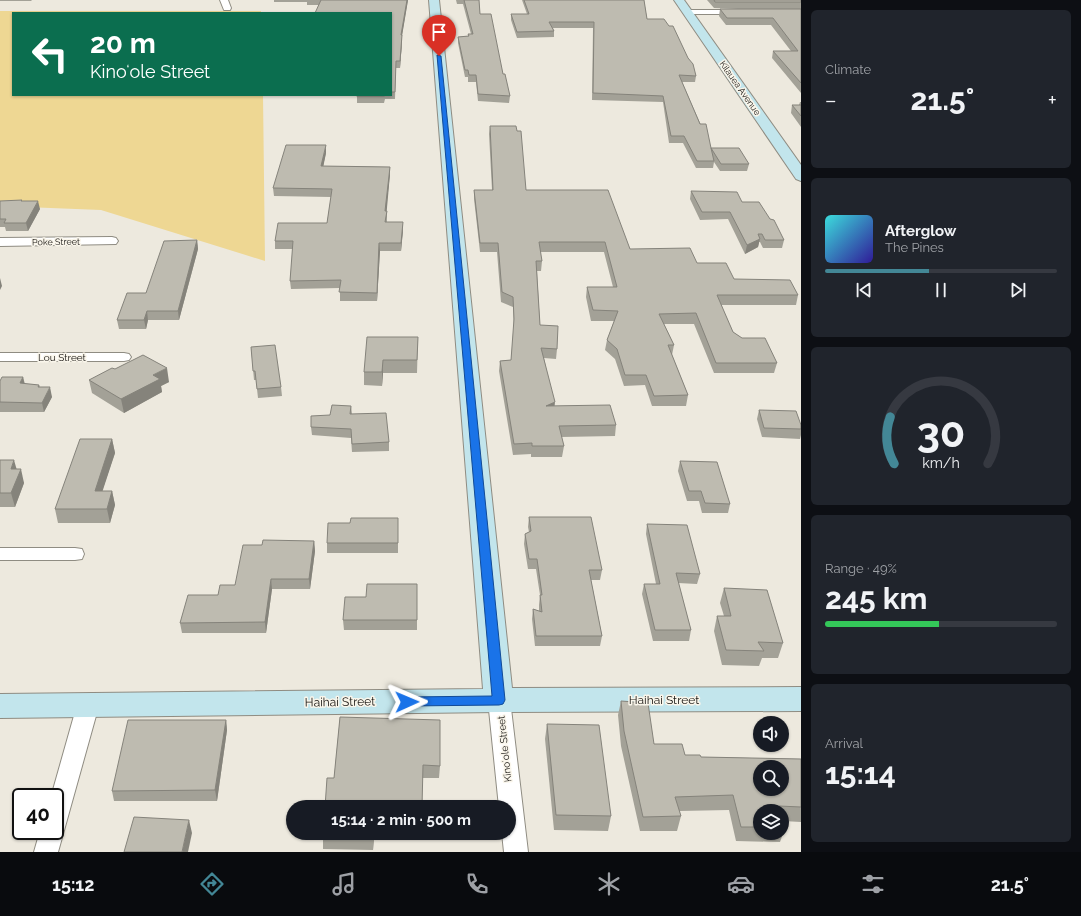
<!DOCTYPE html>
<html lang="en">
<head>
<meta charset="utf-8">
<style>
	:root { --surface:#171b24; --page:#20242c; --text:#f1f3f6; --muted:#9ea1a6; --line:#363941; --accent:#438796 }
	body { margin:0; font-family:Raleway,sans-serif; background:var(--page); color:var(--text); height:100vh; display:flex; flex-direction:column; font-size:15px; white-space:nowrap }
	* { box-sizing:border-box; margin:0 }
	p { font-size:13px; color:var(--muted) }
	.icon { flex:none; width:22px; height:22px; fill:none; stroke:currentColor; stroke-width:2; stroke-linecap:round; stroke-linejoin:round }
	.map { position:relative; flex:1; overflow:hidden }
	.sheet { display:flex; flex-direction:column; gap:10px; padding:10px; background:#0d0f14; width:280px }
	.sheet>* { flex:none }
	.hud { position:absolute; left:12px; top:12px; width:380px; height:84px; border-radius:0px; box-shadow:0 1px 3px #0004; background:#0b6e4f; color:#fff; overflow:hidden }
	.controls { position:absolute; left:753px; top:716px; display:grid; gap:8px }
	.controls a { display:grid; place-items:center; width:36px; height:36px; border-radius:50%; background:var(--surface); box-shadow:0 1px 3px #0004; font-size:20px }
	.speed { position:absolute; left:12px; top:788px; display:flex; gap:8px; font-size:20px; font-weight:700; text-align:center }
	.speed>* { display:grid; place-content:center; width:52px; height:52px; border-radius:50%; background:var(--surface); box-shadow:0 1px 3px #0004; line-height:1 }
	.speed .limit { border:2px solid #111; border-radius:6px; background:#fff; color:#111 }
	.pin { position:absolute; display:grid; place-items:center; width:34px; height:34px; color:#fff; margin:-41px -17px; border-radius:50% 50% 50% 0; rotate:-45deg; box-shadow:0 0 4px #0007 }
	.pin .icon { rotate:45deg }
	.me { position:absolute; width:44px; margin:-22px; rotate:89deg; stroke-linejoin:round; filter:drop-shadow(0 0 3px #0008) }
	.turn { display:flex; align-items:center; gap:14px; height:84px; padding:0 12px; font-size:18px }
	.turn .icon { width:52px; height:52px; stroke-width:2.5 }
	.turn b { display:block; font-size:28px; line-height:34px }
	.big { font-size:30px; font-weight:700; line-height:1.1 }
	.sheet .tile { flex:1; display:flex; flex-direction:column; justify-content:center; gap:6px; min-width:0; padding:0 14px; border-radius:6px; background:var(--page) }
	.sheet .dial { align-items:center; gap:0 }
	.dial svg { height:104px; overflow:visible; fill:none; stroke:var(--line); stroke-width:7; stroke-linecap:round; text-anchor:middle }
	.dial text { fill:var(--text); stroke:none }
	.song { display:flex; align-items:center; gap:12px }
	.cover { width:48px; height:48px; border-radius:6px; background:linear-gradient(135deg,hsl(180 70% 55%),hsl(250 70% 35%)) }
	.played { height:4px; border-radius:2px; background:linear-gradient(90deg,var(--accent) 45%,var(--line) 45%) }
	.keys { display:flex; justify-content:space-around; direction:ltr }
	.heat { display:flex; justify-content:space-between; align-items:center; font-size:22px; direction:ltr }
	.charge { height:6px; border-radius:3px; background:linear-gradient(90deg,#34c759 49%,var(--line) 0) }
	.trip { position:absolute; left:286px; top:800px; width:230px; height:40px; border-radius:20px; background:var(--surface); box-shadow:0 1px 3px #0004; font-weight:700; line-height:40px; text-align:center }
	.tab-bar { display:flex; height:64px; justify-content:space-around; align-items:center; background:#090b0e; color:var(--muted) }
	.tab-bar .icon { width:28px; height:28px }
	.tab-bar .active { color:var(--accent) }
	.tab-bar b { font-size:18px; color:var(--text) }
	main { display:flex; flex:1; min-height:0 }
	.map>svg:first-child { display:block }
	.green { fill:#eed793 }
	.lines { fill:none; stroke-linecap:round; stroke-linejoin:round }
	.street-casing { stroke:#8f8c82; stroke-width:2 }
	.secondary-casing { stroke:#8f8c82; stroke-width:2 }
	.street { fill:#fff; fill-rule:evenodd }
	.secondary { fill:#c2e5ec; fill-rule:evenodd }
	.wall { fill:#a3a197; fill-rule:evenodd }
	.shaded-wall { fill:#85837b }
	.building { fill:#bebbb0; stroke:#85837b; fill-rule:evenodd }
	.route { fill:#1a73e8; stroke:#114b97 }
	.labels { text-anchor:middle; stroke-width:3; stroke-linejoin:round; paint-order:stroke }
	.far-street-label { font-size:9px; fill:#171512; stroke:#faf6eb }
	.street-label { font-size:10px; fill:#171512; stroke:#faf6eb }
	.near-street-label { font-size:12px; fill:#171512; stroke:#faf6eb }
</style>
</head>
<body>
<main>
<div class="map">
<svg width="801" height="852" viewBox="0 0 801 852">
	<rect width="100%" height="100%" fill="#ede9de"/>
	<polygon class="green" points="0,11 261,11 261,13 13,13 13,95 263,95 265,261 101,210 0,206"/>
	<g class="lines">
		<defs>
			<g id="street">
				<polygon points="220,0 228,0 231,8 230,10 224,10"/>
				<polygon points="684,10 742,10 746,12 742,14 684,14"/>
				<polygon points="112,237 116,238 118,241 116,244 0,246 0,238"/>
				<polygon points="0,353 124,353 129,354 131,357 129,360 124,361 0,361"/>
				<polygon points="0,548 75,548 82,549 84,554 82,559 75,560 0,560"/>
				<polygon points="499,692 507,694 510,700 528,852 504,852 502,833 509,833 509,807 499,807 488,700 491,694"/>
				<polygon points="88,696 96,699 99,705 58,852 34,852 40,831 55,831 55,797 51,797 77,705 80,699"/>
			</g>
			<g id="secondary">
				<polygon points="429,0 439,0 512,688 801,687 801,711 499,712 0,718 0,694 483,689"/>
				<polygon points="674,0 684,0 801,165 801,181 796,179"/>
			</g>
		</defs>
		<use href="#street" class="street-casing"/>
		<use href="#secondary" class="secondary-casing"/>
		<use href="#street" class="street"/>
		<use href="#secondary" class="secondary"/>
	</g>
	<g class="wall">
		<polygon points="0,0 32,0 31,1 0,1"/>
		<polygon points="274,0 408,0 402,35 402,42 400,68 396,68 395,99 385,99 384,103 357,103 357,95 391,95 391,13 319,5 307,5 307,2 274,2"/>
		<polygon points="456,0 479,0 480,14 503,74 510,96 509,103 478,101 476,82 468,82 468,77 465,77 458,43 458,37 468,36 468,34 471,34 463,4 457,4"/>
		<polygon points="522,0 644,0 647,19 696,76 695,82 682,82 711,148 749,164 747,171 720,171 714,162 713,168 696,168 683,143 669,143 663,102 592,100 593,28 553,28 554,31 554,37 517,38 511,20 511,14 527,14"/>
		<polygon points="707,0 801,0 801,93 772,58 773,51 791,51 771,25 726,25 719,16 720,9 738,9 714,8"/>
		<polygon points="800,102 801,102 801,127 791,113 792,105 799,105"/>
		<polygon points="490,126 526,190 630,249 697,263 734,279 798,295 796,305 721,305 733,332 777,363 774,373 714,373 694,324 664,324 674,345 672,355 688,395 686,406 652,406 645,385 624,386 615,359 605,350 607,340 614,321 591,321 586,297 587,287 613,287 604,252 540,252 542,261 541,271 537,271 540,325 557,349 556,359 544,358 554,406 616,425 615,436 561,437 564,446 562,457 531,457 531,454 513,455 499,371 500,361 511,360 514,328 513,307 501,302 497,252 480,252 474,199 474,190 492,190 489,134"/>
		<polygon points="326,153 323,166 390,167 390,174 386,211 387,211 387,222 403,230 401,251 380,251 377,301 340,301 340,288 291,289 290,281 293,249 275,249 275,241 327,223 331,197 274,196 273,188"/>
		<polygon points="691,191 742,202 770,219 784,240 782,248 763,248 760,242 759,242 758,247 745,254 728,219 700,220 690,199"/>
		<polygon points="0,201 22,201 40,209 28,231 6,231 5,227 0,227"/>
		<polygon points="197,240 198,249 179,320 148,320 146,329 119,329 117,320 146,293"/>
		<polygon points="418,337 417,373 383,373 382,386 364,385 364,372"/>
		<polygon points="251,347 281,387 282,396 258,398 256,380 254,380"/>
		<polygon points="115,369 169,382 161,386 162,392 124,413 92,393 89,380"/>
		<polygon points="23,377 25,384 39,385 40,387 52,397 44,412 0,412 0,381"/>
		<polygon points="351,406 352,414 389,442 389,451 352,452 351,438 312,435 311,427 330,415"/>
		<polygon points="759,410 801,425 801,435 800,439 762,437 757,419"/>
		<polygon points="112,439 115,453 102,491 112,491 115,505 110,523 58,523 55,509"/>
		<polygon points="0,460 16,469 24,483 15,507 0,507"/>
		<polygon points="680,461 730,504 728,513 702,513 699,501 687,501 678,471"/>
		<polygon points="529,517 602,570 600,580 591,580 602,636 600,646 535,646 532,619 533,609 539,611 539,605 540,595 536,569 528,569 524,544 525,534 529,532 528,527"/>
		<polygon points="398,518 398,553 327,553 327,543 350,523"/>
		<polygon points="647,524 700,574 697,584 678,583 691,630 689,641 653,641 642,594 644,584 656,584 646,534"/>
		<polygon points="314,541 315,551 310,589 272,589 266,633 182,633 180,623 218,595 235,585 262,545"/>
		<polygon points="724,588 783,643 778,658 762,658 759,666 722,665 714,631 717,616 724,616 720,603"/>
		<polygon points="343,620 417,620 417,630 344,630"/>
		<path d="M 621,701 L 654,744 L 685,755 L 701,757 L 801,759 L 801,822 L 783,821 L 785,828 L 780,842 L 736,841 L 729,810 L 679,811 L 681,816 L 677,831 L 640,831 L 621,746 L 618,715 ZM 760,811 L 782,811 L 782,833 L 760,833 Z"/>
		<polygon points="340,717 440,766 439,778 334,778"/>
		<polygon points="226,720 227,730 217,801 114,801 112,791"/>
		<polygon points="547,724 611,816 608,831 554,830 545,739"/>
		<polygon points="323,833 374,833 373,850 323,849"/>
	</g>
	<g class="shaded-wall">
		<polygon points="407,0 408,0 401,42 401,35"/>
		<polygon points="402,35 402,42 400,68 400,61"/>
		<polygon points="326,145 326,153 322,173 321,166"/>
		<polygon points="390,167 390,174 386,219 385,211"/>
		<polygon points="38,201 40,209 28,231 26,223"/>
		<polygon points="403,222 403,230 401,251 401,243"/>
		<polygon points="760,239 758,247 745,254 747,245"/>
		<polygon points="197,240 198,249 179,320 178,311"/>
		<polygon points="379,243 380,251 377,301 377,293"/>
		<polygon points="0,278 2,286 0,290"/>
		<polygon points="147,311 148,320 146,329 144,320"/>
		<polygon points="383,360 383,373 382,386 382,372"/>
		<polygon points="167,368 169,382 161,386 162,392 124,413 121,399 153,375"/>
		<polygon points="23,377 25,387 20,383"/>
		<polygon points="50,387 52,397 44,412 42,403"/>
		<polygon points="555,402 554,412 546,406"/>
		<polygon points="112,439 115,453 98,505 95,491"/>
		<polygon points="14,460 18,474 11,469"/>
		<polygon points="21,469 24,483 15,507 11,493"/>
		<polygon points="112,491 115,505 110,523 107,509"/>
		<polygon points="314,541 315,551 310,589 309,579"/>
		<polygon points="271,579 272,589 266,633 265,622"/>
		<polygon points="226,720 227,730 217,801 215,790"/>
		<polygon points="189,820 192,833 188,852 182,852"/>
		<polygon points="373,833 374,833 373,850"/>
	</g>
	<g class="building">
		<polygon points="321,0 407,0 401,35 402,35 400,61 396,61 395,92 391,92 391,13 315,13"/>
		<polygon points="464,0 479,0 480,14 491,14 503,74 505,74 510,96 478,94 476,75 469,75 468,70 465,70 458,37 469,36 468,34 473,34"/>
		<polygon points="524,0 644,0 647,19 664,19 669,26 673,26 688,58 693,64 696,76 679,75 700,124 706,124 711,148 739,148 749,164 721,164 711,148 714,161 697,161 684,136 671,136 663,96 593,93 594,22 549,22 554,31 517,32 511,14 529,14"/>
		<polygon points="714,0 801,0 801,2 715,2"/>
		<polygon points="720,9 801,9 801,83 773,51 798,51 773,18 727,18"/>
		<rect x="357" y="95" width="27" height="1"/>
		<polygon points="792,105 801,105 801,116"/>
		<polygon points="490,126 516,126 517,131 521,131 526,190 608,190 630,249 690,248 697,263 726,263 734,279 790,280 798,295 717,295 733,332 742,338 765,338 777,363 716,363 696,313 659,314 674,345 668,345 688,395 654,396 646,375 625,375 617,349 607,340 618,311 593,310 587,287 617,287 605,242 539,242 542,261 536,261 540,325 558,326 557,349 541,348 555,402 546,406 610,405 616,425 559,426 564,446 532,446 532,443 514,444 500,361 511,360 514,319 513,297 502,292 498,243 480,243 474,190 493,190"/>
		<polygon points="286,145 326,145 321,166 390,167 385,211 387,211 385,222 403,222 401,243 379,243 377,293 339,292 341,280 290,281 293,241 275,241 278,223 327,223 332,189 273,188"/>
		<polygon points="691,191 737,192 742,202 759,202 770,219 774,220 784,240 765,240 762,234 758,234 760,239 747,245 730,212 702,212"/>
		<polygon points="22,200 21,201 38,201 26,223 4,223 6,219 0,219 0,201"/>
		<polygon points="197,240 178,311 147,311 144,320 117,320 127,293 146,293 164,241"/>
		<polygon points="367,337 418,337 417,360 383,360 382,372 364,372"/>
		<polygon points="275,345 281,387 257,389 255,371 253,371 251,347"/>
		<polygon points="143,355 167,368 153,375 160,379 121,399 89,380 112,368 115,369"/>
		<polygon points="2,377 23,377 20,383 39,385 38,387 50,387 42,403 0,402 0,381"/>
		<polygon points="332,405 351,406 350,414 386,413 389,442 352,444 351,429 311,427 311,416 330,415"/>
		<polygon points="759,410 796,411 801,425 801,429 764,428"/>
		<polygon points="80,439 112,439 95,491 112,491 107,509 55,509"/>
		<polygon points="0,460 14,460 11,469 21,469 11,493 0,493"/>
		<polygon points="680,461 717,462 730,504 705,503 701,491 689,491"/>
		<polygon points="529,517 591,517 602,570 589,570 602,636 536,636 533,609 542,612 540,595 542,595 537,559 529,559 525,534 531,531"/>
		<polygon points="351,518 398,518 398,543 327,543 328,523 350,523"/>
		<polygon points="647,524 687,525 700,574 676,573 691,630 655,630 644,584 660,584"/>
		<polygon points="263,540 314,541 309,579 271,579 265,622 180,623 188,595 218,595 220,585 235,585 243,545 262,545"/>
		<polygon points="367,584 417,584 417,620 343,620 345,597 366,597"/>
		<polygon points="724,588 767,590 783,643 758,642 764,651 726,650 717,616 731,616"/>
		<path d="M 621,701 L 648,703 L 654,744 L 682,744 L 685,755 L 700,755 L 701,757 L 801,759 L 801,807 L 779,806 L 780,811 L 760,811 L 760,827 L 741,827 L 733,795 L 675,797 L 681,816 L 643,817 L 624,731 ZM 760,767 L 782,767 L 782,789 L 760,789 Z"/>
		<polygon points="340,717 440,720 440,766 423,765 422,807 325,807 327,778 334,778"/>
		<polygon points="128,720 226,720 215,790 112,791"/>
		<polygon points="547,724 599,725 611,816 556,815"/>
		<polygon points="134,817 189,820 182,852 124,852"/>
		<polygon points="782,817 785,828 782,828"/>
		<polygon points="323,833 373,833 373,838 322,836"/>
	</g>
	<polygon class="route" points="437,55 441,56 505,700 503,704 499,705 407,706 402,705 401,702 402,698 407,697 492,696"/>
	<g class="labels">
		<g class="far-street-label">
			<text transform="translate(740 88) rotate(55)" y="3">Kilauea Avenue</text>
			<text transform="translate(56 242) rotate(-1)" y="3">Poke Street</text>
		</g>
		<g class="street-label">
			<text x="62" y="361">Lou Street</text>
			<text transform="translate(504 749) rotate(-96)" y="4">Kinoʻole Street</text>
		</g>
		<g class="near-street-label">
			<text x="664" y="704">Haihai Street</text>
			<text transform="translate(340 702) rotate(-1)" y="4">Haihai Street</text>
		</g>
	</g>
</svg>
<div class="controls">
<a><svg class="icon" aria-label="sound" viewBox="0 0 24 24"><path d="M4 9h4l5-4v14l-5-4H4zM17 9q2 3 0 6"/></svg></a>
<a><svg class="icon" aria-label="search" viewBox="0 0 24 24"><circle cx="10" cy="10" r="6"/><path d="M15 15l6 6"/></svg></a>
<a><svg class="icon" aria-label="layers" viewBox="0 0 24 24"><path d="M12 4l9 5-9 5-9-5zM3 14l9 5 9-5"/></svg></a>
</div>
<div class="speed"><div class="limit">40</div></div>
<div class="pin" style="left:439px;top:56px;background:#d93025"><svg class="icon" aria-label="arrive" viewBox="0 0 24 24"><path d="M6 21V4h12l-3 4 3 4H6"/></svg></div>
<svg class="me" style="left:407px;top:702px" viewBox="-20 -20 40 40"><path d="M0-17L14 15 0 8-14 15z" fill="#1a73e8" stroke="#fff" stroke-width="4"/></svg>
<div class="trip">15:14 · 2 min · 500 m</div>
<div class="hud">
<div class="turn"><svg class="icon" aria-label="left" viewBox="0 0 24 24"><path d="M17 20v-9H6M10 6l-5 5 5 5"/></svg><div><b>20 m</b>Kinoʻole Street</div></div>
</div>
</div>
<section class="sheet">
<div class="tile"><p>Climate</p>
<div class="heat"><a>−</a><b class="big">21.5°</b><a>+</a></div>
</div>
<div class="tile">
<div class="song"><i class="cover"></i><div><b>Afterglow</b><p>The Pines</p></div></div>
<div class="played"></div>
<div class="keys"><svg class="icon" aria-label="previous" viewBox="0 0 24 24"><path d="M18 5L8 12l10 7zM5 5v14"/></svg><svg class="icon" aria-label="pause" viewBox="0 0 24 24"><path d="M8 5v14M16 5v14"/></svg><svg class="icon" aria-label="next" viewBox="0 0 24 24"><path d="M6 5l10 7-10 7zM19 5v14"/></svg></div>
</div>
<div class="tile dial"><svg viewBox="0 0 100 80">
<path d="M14 69A42 42 0 1 1 86 69"/>
<path d="M14 69A42 42 0 0 1 11 33" stroke="#438796"/>
<text x="50" y="56" font-size="32" font-weight="700">30</text>
<text x="50" y="72" font-size="11">km/h</text>
</svg></div>
<div class="tile"><p>Range · 49%</p><b class="big">245 km</b><div class="charge"></div></div>
<div class="tile"><p>Arrival</p><b class="big">15:14</b></div>
</section>
</main>
<nav class="tab-bar">
<b>15:12</b>
<svg class="icon active" aria-label="directions" viewBox="0 0 24 24"><path d="M12 3l9 9-9 9-9-9zM9 14v-3h6M13 9l2 2-2 2"/></svg>
<svg class="icon" aria-label="music" viewBox="0 0 24 24"><path d="M9 18V5l10-2v13"/><circle cx="6" cy="18" r="3"/><circle cx="16" cy="16" r="3"/></svg>
<svg class="icon" aria-label="phone" viewBox="0 0 24 24"><path d="M5 4h4l2 5-3 2q2 4 5 5l2-3 5 2v4C11 20 4 13 5 4z"/></svg>
<svg class="icon" aria-label="climate" viewBox="0 0 24 24"><path d="M12 3v18M4 7l16 10M4 17L20 7"/></svg>
<svg class="icon" aria-label="car" viewBox="0 0 24 24"><path d="M5 17H2v-5l4-1 3-4h7l3 4 3 1v5h-3M9 17h6M6 11h13"/><circle cx="7" cy="17" r="2"/><circle cx="17" cy="17" r="2"/></svg>
<svg class="icon" aria-label="filters" viewBox="0 0 24 24"><path d="M4 7h16M4 17h16"/><circle cx="9" cy="7" r="2"/><circle cx="15" cy="17" r="2"/></svg>
<b>21.5°</b>
</nav>
</body>
</html>
